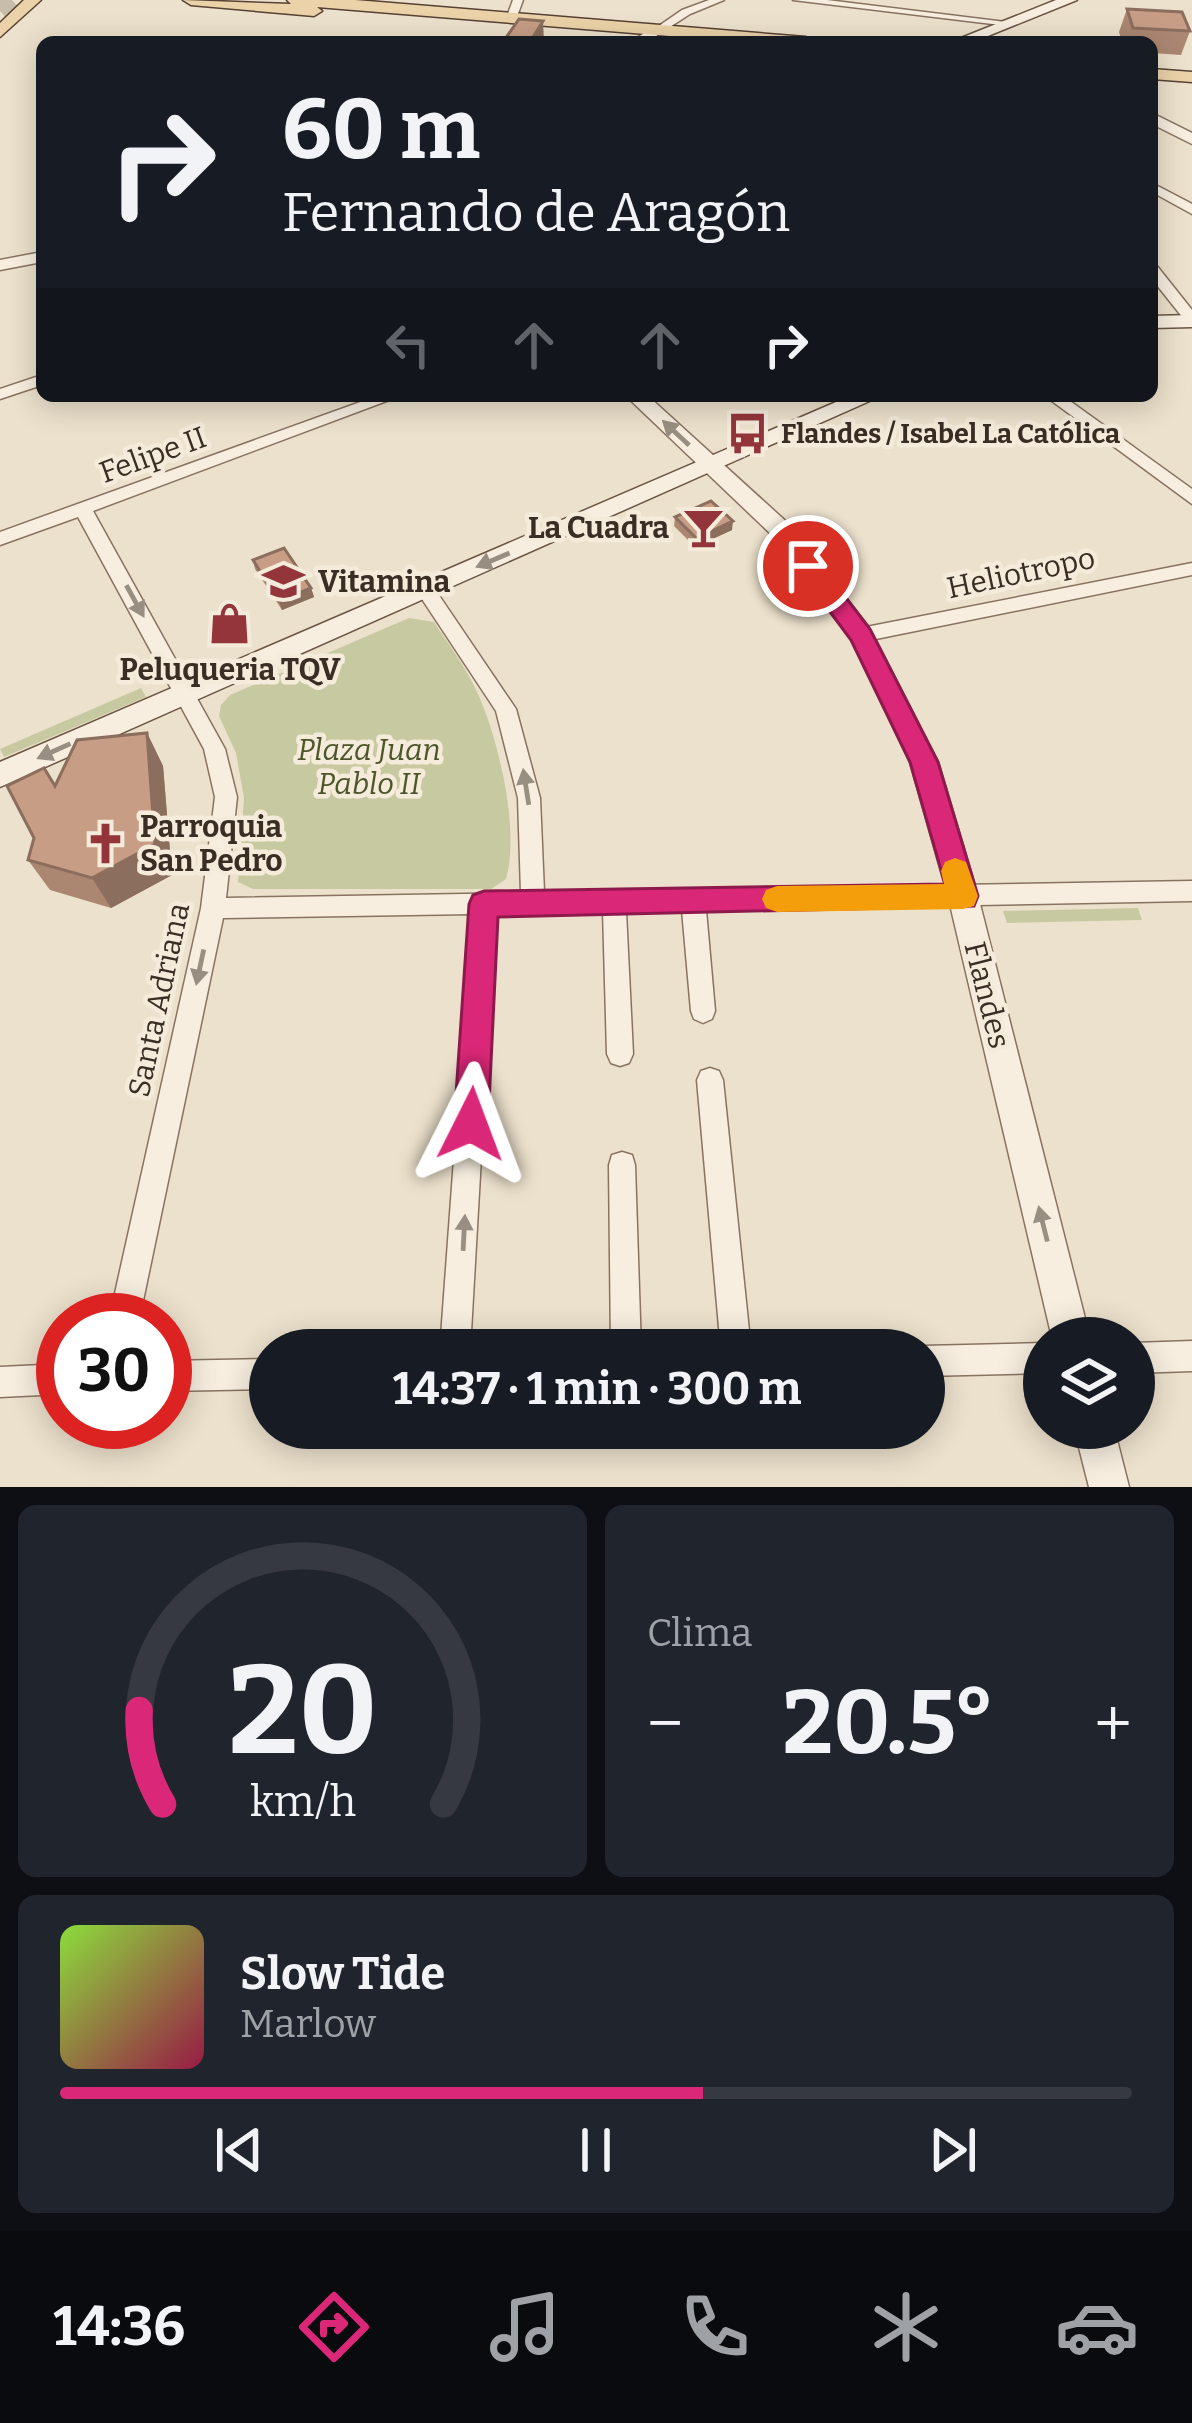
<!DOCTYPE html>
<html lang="es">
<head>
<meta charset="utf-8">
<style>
	:root { --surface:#171b24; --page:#20242c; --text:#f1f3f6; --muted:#9ea1a6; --line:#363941; --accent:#db2777 }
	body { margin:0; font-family:Bitter,serif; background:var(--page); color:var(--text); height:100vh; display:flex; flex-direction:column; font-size:45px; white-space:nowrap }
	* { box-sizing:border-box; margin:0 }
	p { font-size:39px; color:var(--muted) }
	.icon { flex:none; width:66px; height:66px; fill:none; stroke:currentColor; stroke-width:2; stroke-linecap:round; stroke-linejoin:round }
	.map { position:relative; height:1487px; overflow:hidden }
	.panel { display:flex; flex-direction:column; gap:18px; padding:18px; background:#0d0f14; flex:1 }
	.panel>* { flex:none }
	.hud { position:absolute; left:36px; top:36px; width:1122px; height:366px; border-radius:18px; box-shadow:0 6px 30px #0003; background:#171b24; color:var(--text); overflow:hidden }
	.controls { position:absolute; left:1023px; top:1317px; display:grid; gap:24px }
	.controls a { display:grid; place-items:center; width:132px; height:132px; border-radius:50%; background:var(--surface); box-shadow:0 6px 30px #0003; font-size:60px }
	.speed { position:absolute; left:36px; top:1293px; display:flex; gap:24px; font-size:60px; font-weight:700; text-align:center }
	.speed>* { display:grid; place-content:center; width:156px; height:156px; border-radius:50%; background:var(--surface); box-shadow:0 6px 30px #0003; line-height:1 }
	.speed .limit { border:18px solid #d22; background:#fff; color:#111 }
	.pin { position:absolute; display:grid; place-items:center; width:102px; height:102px; color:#fff; margin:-51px; border:6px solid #fff; border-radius:50%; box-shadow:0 3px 12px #0007 }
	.me { position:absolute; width:132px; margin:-66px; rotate:3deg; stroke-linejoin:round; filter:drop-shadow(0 0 9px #0008) }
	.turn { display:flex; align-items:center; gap:42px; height:252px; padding:0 48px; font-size:54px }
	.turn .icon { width:156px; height:156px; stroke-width:2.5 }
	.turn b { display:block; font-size:84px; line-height:102px }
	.lanes { display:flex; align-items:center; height:114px; padding:0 48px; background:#0003; justify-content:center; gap:60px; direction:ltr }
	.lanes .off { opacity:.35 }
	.big { font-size:90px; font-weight:700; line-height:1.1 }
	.panel .card { flex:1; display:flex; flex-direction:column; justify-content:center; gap:18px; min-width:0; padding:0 42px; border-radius:18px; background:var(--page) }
	.panel .dial { align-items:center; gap:0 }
	.dial svg { height:312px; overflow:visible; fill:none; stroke:var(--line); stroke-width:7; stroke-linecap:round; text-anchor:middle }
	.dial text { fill:var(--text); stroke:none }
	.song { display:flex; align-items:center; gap:36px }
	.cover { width:144px; height:144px; border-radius:18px; background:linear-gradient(135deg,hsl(90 70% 55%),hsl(340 70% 35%)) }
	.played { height:12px; border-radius:6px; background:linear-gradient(90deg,var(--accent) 60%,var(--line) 60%) }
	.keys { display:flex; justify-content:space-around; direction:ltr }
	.heat { display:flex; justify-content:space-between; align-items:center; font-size:66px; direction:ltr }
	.panel .tiles { flex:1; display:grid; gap:18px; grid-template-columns:1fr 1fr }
	.card:last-child { grid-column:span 2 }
	.trip { position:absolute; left:249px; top:1329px; width:696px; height:120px; border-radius:60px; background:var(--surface); box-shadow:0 6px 30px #0003; font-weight:700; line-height:120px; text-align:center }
	.tabs { display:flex; height:192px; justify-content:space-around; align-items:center; background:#090b0e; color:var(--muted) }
	.tabs .icon { width:84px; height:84px }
	.tabs .current { color:var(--accent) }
	.tabs b { font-size:54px; color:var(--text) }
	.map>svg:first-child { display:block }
	.green { fill:#c7caa0 }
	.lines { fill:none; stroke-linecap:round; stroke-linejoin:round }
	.motorway-tunnel { stroke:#c8bdaa; stroke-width:22; stroke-dasharray:22 10; stroke-linecap:butt }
	.minor-casing { stroke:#887361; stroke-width:3 }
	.tertiary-casing { stroke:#887361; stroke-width:3 }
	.secondary-casing { stroke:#6a5543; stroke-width:3 }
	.primary-casing { stroke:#574234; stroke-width:3 }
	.minor { fill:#f7eedf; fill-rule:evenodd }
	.tertiary { fill:#f7eedf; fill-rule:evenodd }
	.secondary { fill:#f7eedf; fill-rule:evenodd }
	.primary { fill:#ebd2a8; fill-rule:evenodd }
	.wall { fill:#ab8772 }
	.shaded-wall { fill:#8b6e5d }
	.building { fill:#c79d85; stroke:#8b6e5d; stroke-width:3 }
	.oneway { fill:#988e81 }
	.route { fill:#db2777; stroke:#8e194d; stroke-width:3 }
	.slow { fill:#f59e0b }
	.labels { text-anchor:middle; stroke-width:9; stroke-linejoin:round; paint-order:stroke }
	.far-poi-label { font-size:27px; font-weight:bold; fill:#3a2d23; stroke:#f4ebdb; text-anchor:start }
	.street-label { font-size:30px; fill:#3a2d23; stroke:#f4ebdb }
	.poi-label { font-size:30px; font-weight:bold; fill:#3a2d23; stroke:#f4ebdb; text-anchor:start }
	.park-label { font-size:30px; font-style:italic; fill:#4d552b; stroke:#f4ebdb }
</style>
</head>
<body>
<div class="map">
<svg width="1192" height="1487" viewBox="0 0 1192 1487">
	<rect width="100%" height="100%" fill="#ece1cc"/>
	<g class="green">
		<path d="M 409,618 L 434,622 C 449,645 467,669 478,694 C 499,741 520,830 506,879 L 491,889 L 253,889 L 238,882 L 244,798 L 236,753 L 219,716 L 221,705 L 230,695 Z"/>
		<polygon points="141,688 146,697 4,757 0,749"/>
		<polygon points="1138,908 1142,920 1007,923 1003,911"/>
	</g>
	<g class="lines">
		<polyline class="motorway-tunnel" points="0,11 12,0"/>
		<defs>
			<g id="minor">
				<polygon points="513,0 523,0 516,19 511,22 506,19"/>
				<polygon points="709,0 724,0 690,14 659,34 650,32 682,10"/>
				<polygon points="793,0 827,0 1014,23 1009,26"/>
				<polygon points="1152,183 1192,204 1192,214 1152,192"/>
				<polygon points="1152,265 1157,266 1192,310 1192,324 1187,323 1152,279"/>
				<polygon points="42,375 42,385 0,399 0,389"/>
				<polygon points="377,396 400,396 93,511 225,749 237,797 226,898 521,893 518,798 496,711 416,590 425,583 432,585 516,709 540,798 544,892 1192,881 1192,901 706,910 715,1011 712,1019 703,1023 694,1019 691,1011 682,910 626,911 633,1054 629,1063 620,1066 611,1063 607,1054 603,911 495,913 470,1350 440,1350 472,914 223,918 139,1320 109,1320 201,908 215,797 204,749 78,517 0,545 0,532"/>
				<polygon points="1045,396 1063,396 1192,489 1192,504"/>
				<polygon points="1192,563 1192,575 861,642 851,635 861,628"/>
				<polygon points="710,1068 719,1071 723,1080 751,1350 721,1350 697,1080 701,1071"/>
				<polygon points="622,1152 632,1155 635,1165 641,1350 611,1350 609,1165 612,1155"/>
				<polygon points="1192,1341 1192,1371 1134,1373 1134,1343"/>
				<polygon points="1044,1343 1044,1373 924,1376 924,1350 915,1350 924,1346"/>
				<polygon points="270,1359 270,1389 165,1391 165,1361"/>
				<polygon points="63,1364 63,1394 0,1397 0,1367"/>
			</g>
			<g id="tertiary">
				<polygon points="650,29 662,32 648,42 631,42"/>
				<polygon points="1152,113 1192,133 1192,144 1152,124"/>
				<polygon points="42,252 42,262 0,270 0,260"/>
				<polygon points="626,396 648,396 790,525 870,629 938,762 978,896 1090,1338 1052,1338 948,896 910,762 851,639 774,537"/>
				<polygon points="1074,1428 1114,1428 1129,1487 1089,1487"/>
			</g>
			<g id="secondary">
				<polygon points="1056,0 1077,0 973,42 951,42"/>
				<polygon points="1192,315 1192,327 1152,328 1152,316"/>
				<polygon points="850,396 881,396 0,787 0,762"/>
			</g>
			<g id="primary">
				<polygon points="24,0 41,0 0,37 0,23"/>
				<polygon points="183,0 291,4 287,0 355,0 806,37 815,42 743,42 317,7 322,11 314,16 191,5"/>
				<polygon points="1152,69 1192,72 1192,82 1152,79"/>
			</g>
		</defs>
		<use href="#minor" class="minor-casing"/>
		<use href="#tertiary" class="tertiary-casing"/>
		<use href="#secondary" class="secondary-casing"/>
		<use href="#primary" class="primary-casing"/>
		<use href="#minor" class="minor"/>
		<use href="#tertiary" class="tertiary"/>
		<use href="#secondary" class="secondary"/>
		<use href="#primary" class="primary"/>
	</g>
	<g class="wall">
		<polygon points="1127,9 1190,31 1181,55 1152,53 1152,42 1122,42 1119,32"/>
		<polygon points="675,517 732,530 695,547 674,526"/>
		<polygon points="253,560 311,588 314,597 282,610 255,569"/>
		<polygon points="147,733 163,766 172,875 111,908 50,890 28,860 34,838 44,768 55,785"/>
	</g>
	<g class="shaded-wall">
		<polygon points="543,21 544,42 530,42"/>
		<polygon points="733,521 732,530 695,547 696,538"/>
		<polygon points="311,588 314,597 282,610 279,601"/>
		<polygon points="147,733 163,766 172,875 111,908 92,878"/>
	</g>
	<g class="building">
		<polygon points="1127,9 1182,12 1190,31 1133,28"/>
		<polygon points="519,19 543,21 530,42 503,42"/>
		<polygon points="711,501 733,521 696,538 675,517"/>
		<polygon points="284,548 311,588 279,601 253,560"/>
		<polygon points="147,733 155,844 92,878 28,860 34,838 7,786 44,768 55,786 77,740"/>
	</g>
	<defs><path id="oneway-solid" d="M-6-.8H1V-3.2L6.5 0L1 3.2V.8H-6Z" transform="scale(3)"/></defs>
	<g class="oneway">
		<use href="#oneway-solid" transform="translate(676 433) rotate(-137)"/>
		<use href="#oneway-solid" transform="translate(493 560) rotate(157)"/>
		<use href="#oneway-solid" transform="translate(135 601) rotate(61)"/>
		<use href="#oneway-solid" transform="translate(54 751) rotate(156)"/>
		<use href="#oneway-solid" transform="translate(526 787) rotate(-99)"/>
		<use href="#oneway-solid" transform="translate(200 967) rotate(102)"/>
		<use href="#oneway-solid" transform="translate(1043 1224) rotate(-104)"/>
		<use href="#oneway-solid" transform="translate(464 1233) rotate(-87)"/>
	</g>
	<polygon class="route" points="808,558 817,560 870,629 938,762 978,896 974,906 498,917 488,1124 483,1136 471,1141 459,1136 454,1124 469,904 473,895 484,891 945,884 910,762 851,640 796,566"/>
	<polygon class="slow" points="955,858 966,862 978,896 974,906 963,909 777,912 766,908 762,899 766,890 777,886 944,884 941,871 945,862"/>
	<defs>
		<symbol id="bus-bare" viewBox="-9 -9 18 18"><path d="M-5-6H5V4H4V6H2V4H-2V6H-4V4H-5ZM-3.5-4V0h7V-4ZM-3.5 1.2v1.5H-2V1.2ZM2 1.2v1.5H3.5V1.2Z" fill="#93353b" stroke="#f4ebdb" stroke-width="2.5" paint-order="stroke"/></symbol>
		<symbol id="bar-bare" viewBox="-9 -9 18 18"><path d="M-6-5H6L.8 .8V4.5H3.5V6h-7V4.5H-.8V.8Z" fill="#93353b" stroke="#f4ebdb" stroke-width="2.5" paint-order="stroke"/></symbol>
		<symbol id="school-bare" viewBox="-9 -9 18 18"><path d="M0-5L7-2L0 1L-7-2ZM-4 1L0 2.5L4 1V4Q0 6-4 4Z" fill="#93353b" stroke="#f4ebdb" stroke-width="2.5" paint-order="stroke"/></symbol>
		<symbol id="shop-bare" viewBox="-9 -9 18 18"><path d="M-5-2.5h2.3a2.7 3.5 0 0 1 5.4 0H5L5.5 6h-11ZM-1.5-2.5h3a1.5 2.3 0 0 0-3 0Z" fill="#93353b" stroke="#f4ebdb" stroke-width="2.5" paint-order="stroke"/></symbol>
		<symbol id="church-bare" viewBox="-9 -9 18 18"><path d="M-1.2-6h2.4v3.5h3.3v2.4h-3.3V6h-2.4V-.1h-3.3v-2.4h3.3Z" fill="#93353b" stroke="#f4ebdb" stroke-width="2.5" paint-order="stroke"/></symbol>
	</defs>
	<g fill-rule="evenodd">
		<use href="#bus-bare" x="718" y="404" width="59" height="59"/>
		<use href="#bar-bare" x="674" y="498" width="59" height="59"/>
		<use href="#school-bare" x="254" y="552" width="59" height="59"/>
		<use href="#shop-bare" x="200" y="594" width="59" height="59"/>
		<use href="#church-bare" x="76" y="814" width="59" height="59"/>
	</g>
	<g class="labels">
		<g class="far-poi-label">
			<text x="781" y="443">Flandes / Isabel La Católica</text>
		</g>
		<g class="street-label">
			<text transform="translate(153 455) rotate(-20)" y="10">Felipe II</text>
			<text transform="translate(1021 573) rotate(-12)" y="10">Heliotropo</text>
			<text transform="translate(987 995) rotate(76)" y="10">Flandes</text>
			<text transform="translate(159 1000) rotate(-78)" y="10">Santa Adriana</text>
		</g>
		<g class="poi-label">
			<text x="669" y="538" text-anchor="end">La Cuadra</text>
			<text x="318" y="592">Vitamina</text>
			<text x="230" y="680" text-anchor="middle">Peluqueria TQV</text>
			<text x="140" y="837">Parroquia<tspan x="140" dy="34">San Pedro</tspan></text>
		</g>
		<g class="park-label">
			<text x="369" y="760">Plaza Juan<tspan x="369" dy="34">Pablo II</tspan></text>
		</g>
	</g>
</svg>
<div class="controls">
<a><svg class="icon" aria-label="layers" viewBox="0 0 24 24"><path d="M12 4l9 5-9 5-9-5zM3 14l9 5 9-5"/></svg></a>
</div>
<div class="speed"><div class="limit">30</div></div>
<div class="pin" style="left:808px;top:566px;background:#d93025"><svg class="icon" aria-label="arrive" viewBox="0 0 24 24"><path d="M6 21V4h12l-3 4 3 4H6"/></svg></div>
<svg class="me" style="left:471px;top:1124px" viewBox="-20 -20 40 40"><path d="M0-17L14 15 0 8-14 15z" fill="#db2777" stroke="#fff" stroke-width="4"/></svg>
<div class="trip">14:37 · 1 min · 300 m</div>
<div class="hud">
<div class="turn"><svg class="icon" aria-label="right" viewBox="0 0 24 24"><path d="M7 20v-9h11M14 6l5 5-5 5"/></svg><div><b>60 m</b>Fernando de Aragón</div></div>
<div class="lanes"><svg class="icon off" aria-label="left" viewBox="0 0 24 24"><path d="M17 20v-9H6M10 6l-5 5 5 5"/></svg><svg class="icon off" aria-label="ahead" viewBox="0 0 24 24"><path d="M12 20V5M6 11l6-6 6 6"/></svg><svg class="icon off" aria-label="ahead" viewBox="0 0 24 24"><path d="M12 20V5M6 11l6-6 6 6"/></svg><svg class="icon" aria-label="right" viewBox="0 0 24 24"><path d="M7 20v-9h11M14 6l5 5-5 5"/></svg></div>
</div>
</div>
<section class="panel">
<div class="tiles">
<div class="card dial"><svg viewBox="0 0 100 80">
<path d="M14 69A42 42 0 1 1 86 69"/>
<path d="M14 69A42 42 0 0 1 8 45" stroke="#db2777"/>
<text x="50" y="56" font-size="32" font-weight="700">20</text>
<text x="50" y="72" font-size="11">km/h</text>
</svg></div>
<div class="card"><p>Clima</p>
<div class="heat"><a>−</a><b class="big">20.5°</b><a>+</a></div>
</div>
<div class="card">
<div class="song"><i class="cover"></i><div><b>Slow Tide</b><p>Marlow</p></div></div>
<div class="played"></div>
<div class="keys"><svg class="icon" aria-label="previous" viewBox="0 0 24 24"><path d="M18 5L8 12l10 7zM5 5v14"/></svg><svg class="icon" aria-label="pause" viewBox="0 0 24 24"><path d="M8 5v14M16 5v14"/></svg><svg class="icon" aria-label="next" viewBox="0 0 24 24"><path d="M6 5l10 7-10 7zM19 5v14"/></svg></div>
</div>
</div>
</section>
<nav class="tabs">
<b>14:36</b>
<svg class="icon current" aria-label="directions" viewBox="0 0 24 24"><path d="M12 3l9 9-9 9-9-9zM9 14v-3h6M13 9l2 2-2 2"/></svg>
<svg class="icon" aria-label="music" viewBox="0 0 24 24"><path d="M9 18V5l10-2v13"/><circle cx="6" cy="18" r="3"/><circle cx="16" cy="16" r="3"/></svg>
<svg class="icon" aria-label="phone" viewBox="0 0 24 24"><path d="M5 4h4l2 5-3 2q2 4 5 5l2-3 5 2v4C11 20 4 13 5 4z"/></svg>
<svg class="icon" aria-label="climate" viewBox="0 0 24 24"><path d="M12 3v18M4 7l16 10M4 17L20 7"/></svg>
<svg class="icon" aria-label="car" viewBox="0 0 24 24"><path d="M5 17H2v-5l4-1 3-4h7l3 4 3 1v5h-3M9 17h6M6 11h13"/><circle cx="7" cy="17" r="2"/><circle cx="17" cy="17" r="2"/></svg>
</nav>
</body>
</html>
